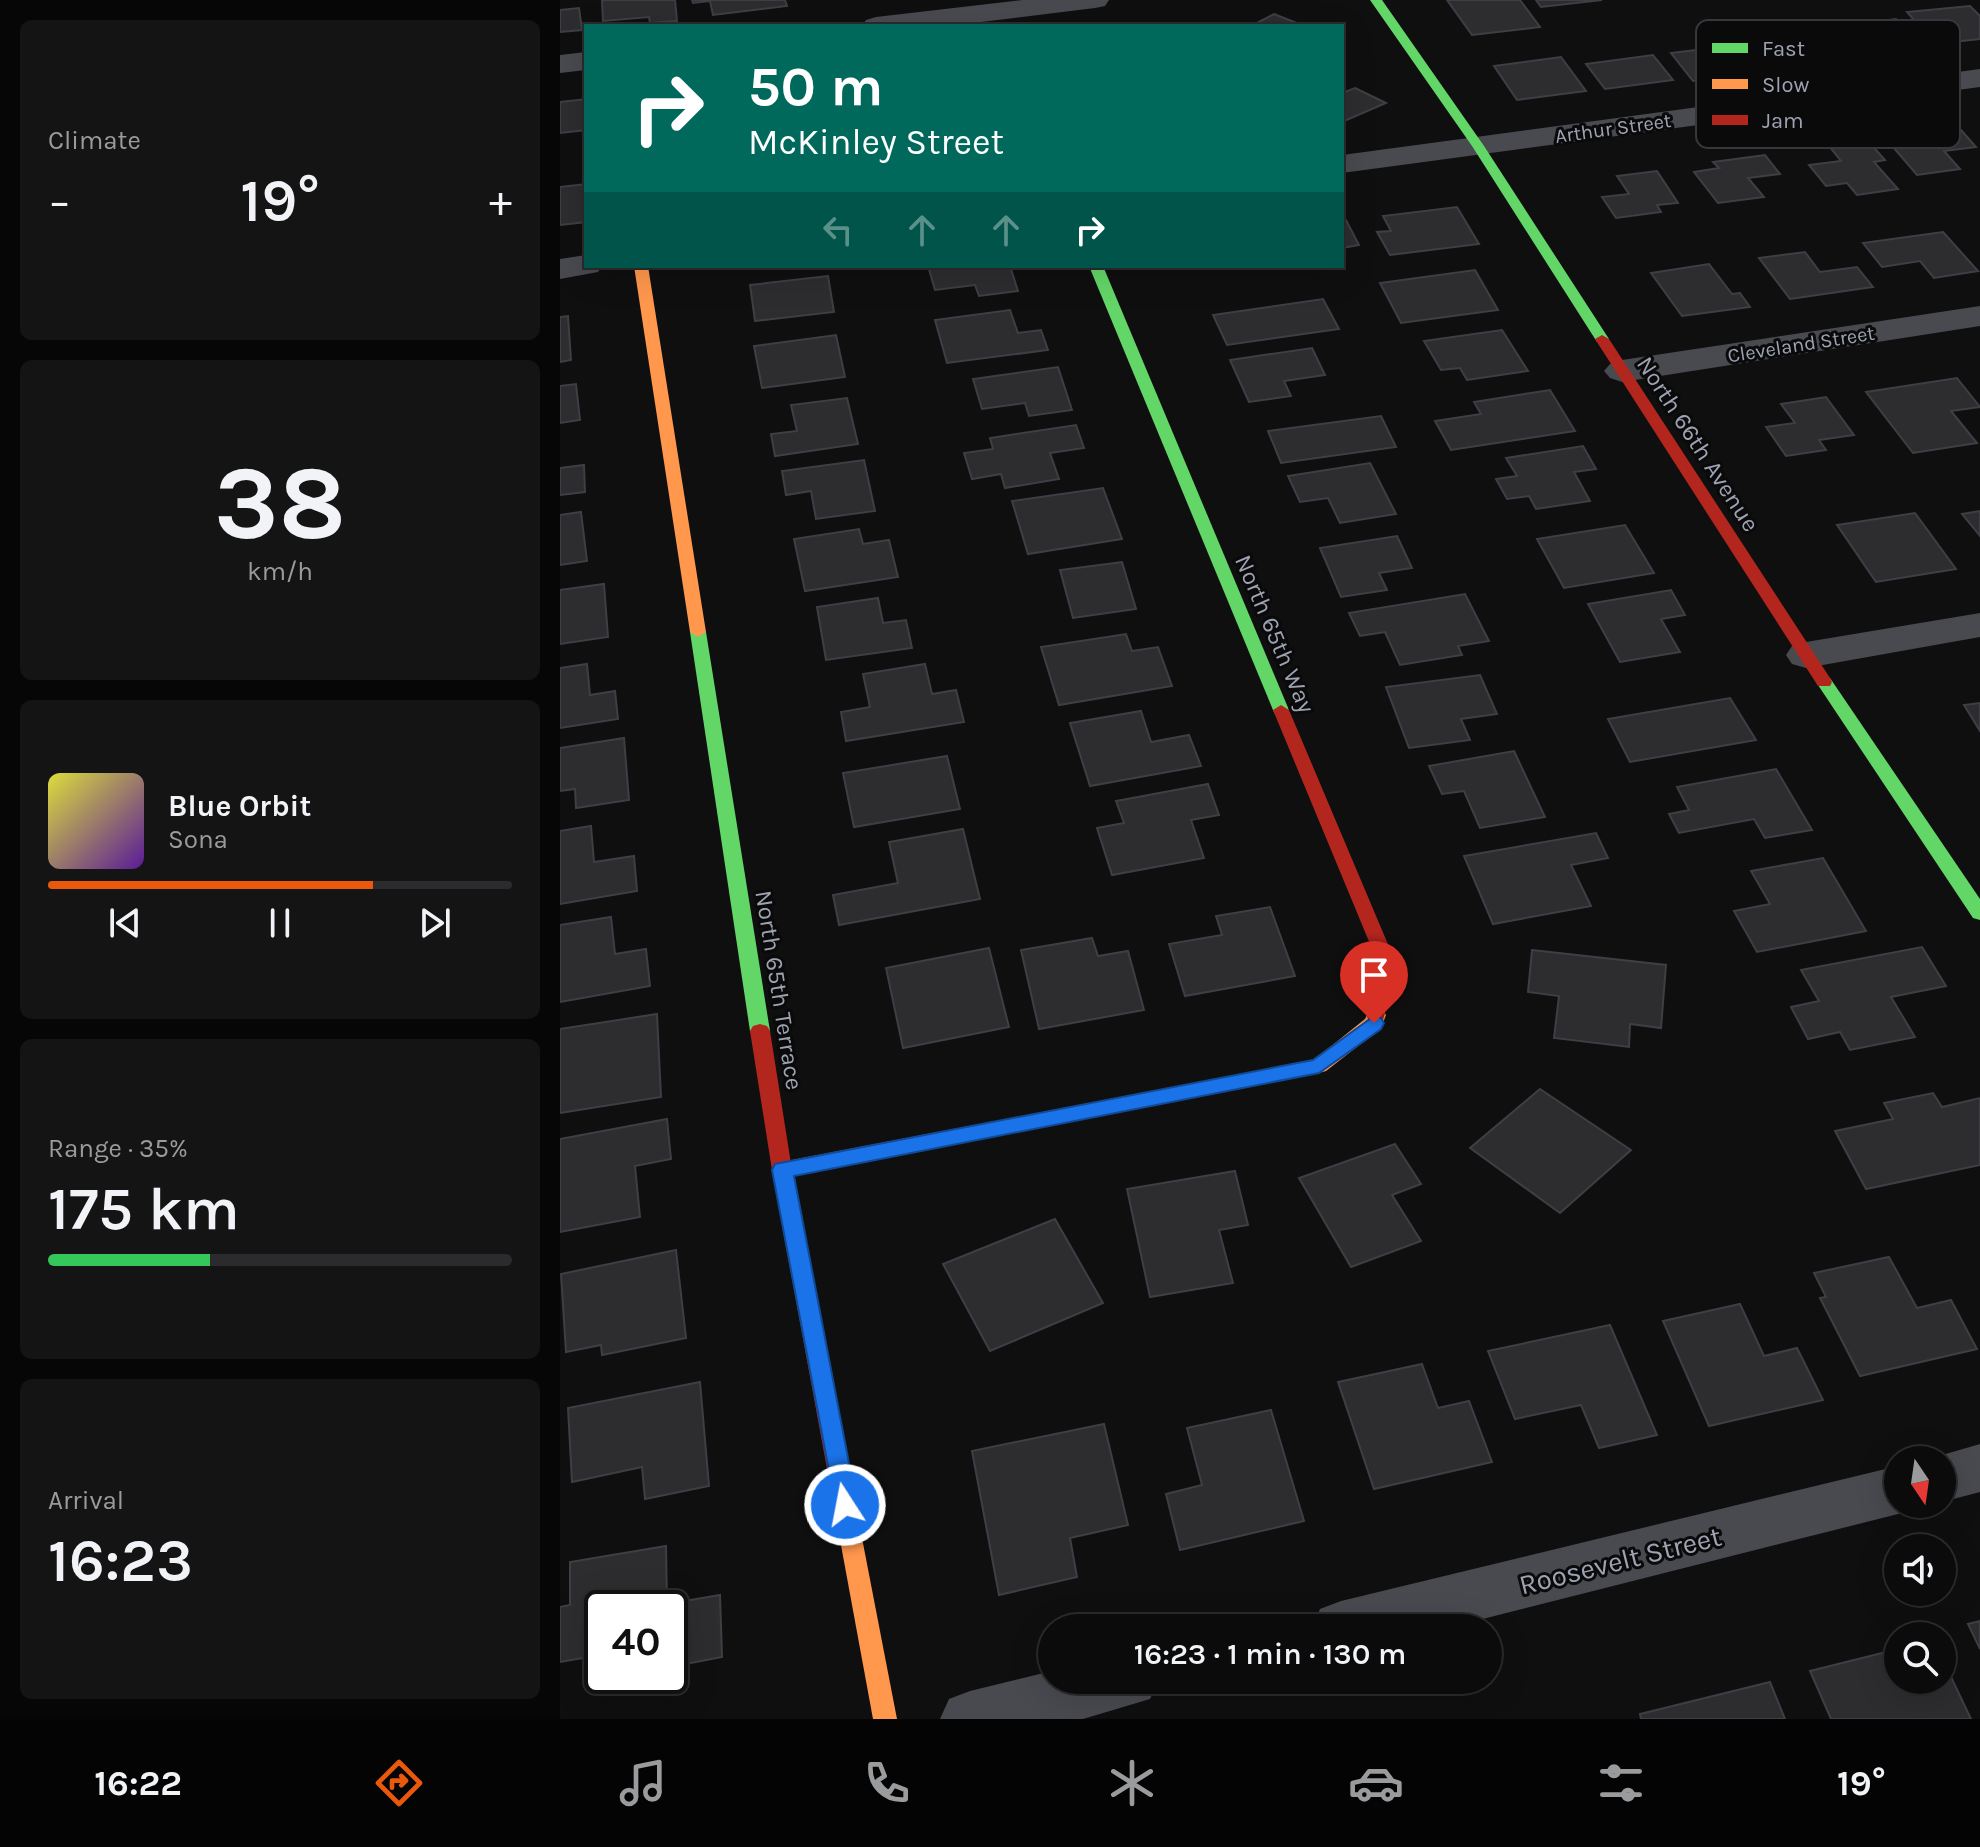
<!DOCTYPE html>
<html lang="en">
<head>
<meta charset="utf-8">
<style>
	:root { --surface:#0b0b0c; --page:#141415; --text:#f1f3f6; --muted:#9a9b9d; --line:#2b2b2d; --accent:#ea580c }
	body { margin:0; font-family:Karla,sans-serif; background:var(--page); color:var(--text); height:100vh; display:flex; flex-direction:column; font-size:30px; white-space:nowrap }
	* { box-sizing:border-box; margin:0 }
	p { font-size:26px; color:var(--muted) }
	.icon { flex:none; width:44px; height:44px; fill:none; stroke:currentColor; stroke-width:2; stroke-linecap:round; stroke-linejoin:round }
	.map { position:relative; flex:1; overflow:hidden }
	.panel { display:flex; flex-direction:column; gap:20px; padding:20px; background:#060607; width:560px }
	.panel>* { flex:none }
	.hud { position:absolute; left:24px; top:24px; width:760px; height:244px; border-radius:0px; box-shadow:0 8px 32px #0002,0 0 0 2px var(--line); background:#00695c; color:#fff; overflow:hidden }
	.needle { width:52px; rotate:167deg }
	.controls { position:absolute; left:1324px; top:1446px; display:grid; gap:16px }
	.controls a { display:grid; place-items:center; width:72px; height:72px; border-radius:50%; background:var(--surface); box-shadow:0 8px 32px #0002,0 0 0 2px var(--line); font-size:40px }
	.speed { position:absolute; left:24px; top:1590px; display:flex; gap:16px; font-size:40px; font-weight:700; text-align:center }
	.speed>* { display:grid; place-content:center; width:104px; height:104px; border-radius:50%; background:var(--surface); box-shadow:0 8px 32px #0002,0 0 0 2px var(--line); line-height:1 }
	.speed .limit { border:4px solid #111; border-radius:12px; background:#fff; color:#111 }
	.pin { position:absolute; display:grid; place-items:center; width:68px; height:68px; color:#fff; margin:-82px -34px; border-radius:50% 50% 50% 0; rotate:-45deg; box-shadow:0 0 8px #0007 }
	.pin .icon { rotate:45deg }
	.me { position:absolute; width:88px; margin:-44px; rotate:349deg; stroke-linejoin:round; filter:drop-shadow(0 0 6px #0008) }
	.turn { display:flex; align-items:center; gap:28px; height:168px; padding:0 32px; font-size:36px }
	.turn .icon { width:104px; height:104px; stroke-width:2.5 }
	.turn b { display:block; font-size:56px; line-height:68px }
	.lanes { display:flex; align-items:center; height:76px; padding:0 32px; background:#0003; justify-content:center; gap:40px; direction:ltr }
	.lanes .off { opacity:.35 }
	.big { font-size:60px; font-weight:600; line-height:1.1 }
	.panel .tile { flex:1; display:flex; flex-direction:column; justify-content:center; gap:12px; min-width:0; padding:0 28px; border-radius:12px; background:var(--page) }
	.panel .dial { align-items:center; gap:0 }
	.dial b { font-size:104px; line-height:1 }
	.song { display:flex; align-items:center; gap:24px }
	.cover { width:96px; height:96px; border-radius:12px; background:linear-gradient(135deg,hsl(60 70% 55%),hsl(270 70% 35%)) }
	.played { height:8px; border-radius:4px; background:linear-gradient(90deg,var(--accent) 70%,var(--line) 70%) }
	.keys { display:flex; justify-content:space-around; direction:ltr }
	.heat { display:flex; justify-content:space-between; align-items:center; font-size:44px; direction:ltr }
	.charge { height:12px; border-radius:6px; background:linear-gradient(90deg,#34c759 35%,var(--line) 0) }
	.trip { position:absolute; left:478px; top:1614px; width:464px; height:80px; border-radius:40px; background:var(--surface); box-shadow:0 8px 32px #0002,0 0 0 2px var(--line); font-weight:600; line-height:80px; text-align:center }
	.tab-bar { display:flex; height:128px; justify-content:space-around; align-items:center; background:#040405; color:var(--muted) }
	.tab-bar .icon { width:56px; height:56px }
	.tab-bar .current { color:var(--accent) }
	.tab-bar b { font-size:36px; color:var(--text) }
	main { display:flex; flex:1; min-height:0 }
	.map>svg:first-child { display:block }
	.building { fill:#2d2d30; stroke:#3e3f44; stroke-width:2 }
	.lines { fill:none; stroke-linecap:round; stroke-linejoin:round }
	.street { fill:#484a50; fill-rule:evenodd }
	.fast { fill:#63d668; fill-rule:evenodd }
	.slow { fill:#ff974d; fill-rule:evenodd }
	.jam { fill:#b3261e; fill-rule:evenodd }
	.route { fill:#1a73e8; stroke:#114b97; stroke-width:2 }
	.labels { text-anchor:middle; stroke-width:6; stroke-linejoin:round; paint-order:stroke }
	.far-street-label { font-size:20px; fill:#9ea3b3; stroke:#0a0a0b }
	.street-label { font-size:24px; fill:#9ea3b3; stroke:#0a0a0b }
	.near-street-label { font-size:28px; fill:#9ea3b3; stroke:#0a0a0b }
	.key { fill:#0a0a0b; stroke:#36383d; stroke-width:2 }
	.key-label { font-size:22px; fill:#9ea3b3 }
</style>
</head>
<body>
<main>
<section class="panel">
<div class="tile"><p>Climate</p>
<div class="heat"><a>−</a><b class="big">19°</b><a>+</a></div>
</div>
<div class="tile dial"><b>38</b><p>km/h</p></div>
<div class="tile">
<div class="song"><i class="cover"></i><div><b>Blue Orbit</b><p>Sona</p></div></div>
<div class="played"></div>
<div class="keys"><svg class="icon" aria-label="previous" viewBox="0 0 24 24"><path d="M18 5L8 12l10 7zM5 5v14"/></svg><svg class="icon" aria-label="pause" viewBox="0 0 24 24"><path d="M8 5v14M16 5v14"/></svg><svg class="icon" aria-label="next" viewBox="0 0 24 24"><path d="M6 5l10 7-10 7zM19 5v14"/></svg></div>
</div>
<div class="tile"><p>Range · 35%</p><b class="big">175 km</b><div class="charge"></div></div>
<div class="tile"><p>Arrival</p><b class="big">16:23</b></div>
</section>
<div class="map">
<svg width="1420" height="1719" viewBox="0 0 1420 1719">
	<rect width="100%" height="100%" fill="#0f0f10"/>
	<g class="building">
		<polygon points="42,0 115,0 117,21 90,23 89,17 43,21"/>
		<polygon points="132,0 225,0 227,6 153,15 150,1 133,3"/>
		<polygon points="887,0 960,0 980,27 912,35"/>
		<polygon points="976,0 1042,0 981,7"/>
		<polygon points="1410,6 1420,16 1420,39 1375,44 1347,12"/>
		<polygon points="19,8 22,30 0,32 0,10"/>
		<polygon points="714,14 744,26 691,26"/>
		<polygon points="1336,19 1362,47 1301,55 1275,27"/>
		<polygon points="1177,45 1196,68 1155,73 1159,78 1133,81 1111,53"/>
		<polygon points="1093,55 1113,80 1045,89 1026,64"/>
		<polygon points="1001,57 1026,91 957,100 934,66"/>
		<polygon points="795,88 826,103 782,122 782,93"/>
		<polygon points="26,99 26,130 0,133 0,102"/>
		<polygon points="1401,130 1416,147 1384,151 1400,169 1357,175 1327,140"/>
		<polygon points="1308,141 1325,160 1314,162 1338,189 1297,195 1287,183 1266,186 1249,165 1281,161 1269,146"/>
		<polygon points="1205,155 1220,174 1188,178 1204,197 1158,203 1134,172 1159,168 1153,162"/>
		<polygon points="1097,171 1118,203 1097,205 1101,212 1056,218 1042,197 1069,194 1057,176"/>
		<polygon points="26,184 26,222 0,225 0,187"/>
		<polygon points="897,207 919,244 830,255 817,232 831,231 823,216"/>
		<polygon points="782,220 786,220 799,245 782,248"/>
		<polygon points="1383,232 1418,271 1374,278 1360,261 1322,267 1303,243"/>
		<polygon points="1245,252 1260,272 1297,267 1313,287 1230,299 1199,258"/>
		<polygon points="1149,264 1172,294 1180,293 1190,307 1122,316 1091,273"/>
		<polygon points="368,266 450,266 458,291 419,296 415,285 375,290"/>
		<polygon points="915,270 938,310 841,323 820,283"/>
		<polygon points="268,276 274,312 195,321 190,285"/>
		<polygon points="763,299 779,329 667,345 653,315"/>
		<polygon points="450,310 458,333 481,330 488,350 387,363 375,320"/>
		<polygon points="8,316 11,360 0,362 0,317"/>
		<polygon points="942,330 968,371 907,380 900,368 881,370 864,341"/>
		<polygon points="276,335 285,377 202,388 194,346"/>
		<polygon points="752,348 765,375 724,381 731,396 689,402 670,360"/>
		<polygon points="498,367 512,410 469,416 465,403 422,409 413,379"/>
		<polygon points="1397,378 1420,407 1391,411 1417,443 1353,453 1306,392"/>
		<polygon points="16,384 20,420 0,423 0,386"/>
		<polygon points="990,390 1015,431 891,450 875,421 921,414 914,402"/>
		<polygon points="1266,397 1294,435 1259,440 1266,450 1226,456 1206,427 1235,423 1221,404"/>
		<polygon points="287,398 298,444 215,456 211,434 237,431 231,405"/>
		<polygon points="821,416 836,447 721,463 708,431"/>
		<polygon points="516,425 524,448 490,453 499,479 445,488 441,474 412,479 404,453 433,449 430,438"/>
		<polygon points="1023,446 1036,469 1014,472 1030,501 976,509 969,496 947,499 936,479 957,476 946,458"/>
		<polygon points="304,460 315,511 256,519 251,491 226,495 222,471"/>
		<polygon points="810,463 836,514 780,523 768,498 740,502 728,476"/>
		<polygon points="24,465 25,492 0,495 0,468"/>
		<polygon points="543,488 562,539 468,554 452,501"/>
		<polygon points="1420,511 1420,536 1402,514"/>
		<polygon points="21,512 27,561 0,565 0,515"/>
		<polygon points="1355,513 1396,569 1316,582 1277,525"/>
		<polygon points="1065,525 1094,573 1004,588 977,539"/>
		<polygon points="299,529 303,544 329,540 338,577 245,591 234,539"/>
		<polygon points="837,536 852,568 819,573 827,590 781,597 760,548"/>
		<polygon points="562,562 576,609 513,618 500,570"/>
		<polygon points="44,584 48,637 0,644 0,590"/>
		<polygon points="1111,590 1125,615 1101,619 1120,652 1060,662 1028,604"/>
		<polygon points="905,594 929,641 898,646 902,655 840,665 825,632 800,636 789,613"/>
		<polygon points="318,598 323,623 346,620 352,648 266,660 257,607"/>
		<polygon points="566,634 572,651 598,647 612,686 499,705 481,647"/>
		<polygon points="27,664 30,695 55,691 58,719 0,728 0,668"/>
		<polygon points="365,664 372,694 396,690 404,722 286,741 281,712 310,707 303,674"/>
		<polygon points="920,675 937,714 901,719 910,740 849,748 826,687"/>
		<polygon points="1170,698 1196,740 1070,762 1048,719"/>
		<polygon points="1420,703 1420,731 1404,705"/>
		<polygon points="581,711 591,742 629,735 641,766 530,786 510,723"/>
		<polygon points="64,738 69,800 16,808 15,789 0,791 0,748"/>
		<polygon points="954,751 985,817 920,828 904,791 882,794 869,766"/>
		<polygon points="387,756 400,809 294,827 283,773"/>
		<polygon points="1216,769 1252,830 1205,838 1194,819 1119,833 1109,814 1129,810 1117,787"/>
		<polygon points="648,784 659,815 631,820 644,858 552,875 537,828 564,823 556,801"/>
		<polygon points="31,826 34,862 74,856 77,891 0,904 0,831"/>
		<polygon points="403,829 420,899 279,925 273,895 338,883 329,842"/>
		<polygon points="1036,833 1048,858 1011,865 1031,906 933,924 904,856"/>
		<polygon points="1263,858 1306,931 1197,952 1174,911 1210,904 1191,871"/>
		<polygon points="710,907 735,976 625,996 609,944 662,935 656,916"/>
		<polygon points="51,917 55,954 86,949 90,986 0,1002 0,925"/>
		<polygon points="532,938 538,956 568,951 584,1010 479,1029 461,950"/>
		<polygon points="1362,947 1386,986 1331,997 1355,1037 1290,1050 1280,1032 1248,1039 1231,1007 1259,1001 1241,970"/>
		<polygon points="429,948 449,1027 343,1048 326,968"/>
		<polygon points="972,950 1106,965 1101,1028 1070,1024 1069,1047 994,1038 999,996 968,992"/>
		<polygon points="97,1014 101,1097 0,1113 0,1029"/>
		<polygon points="980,1089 1071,1150 1000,1213 910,1148"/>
		<polygon points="1373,1093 1382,1107 1420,1098 1420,1165 1306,1189 1275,1131 1333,1119 1324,1103"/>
		<polygon points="107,1119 111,1159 75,1166 80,1217 0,1232 0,1139"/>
		<polygon points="835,1144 861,1184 832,1195 861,1241 791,1267 739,1178"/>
		<polygon points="675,1171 688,1225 659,1230 673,1283 590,1297 567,1189"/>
		<polygon points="495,1219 543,1303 430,1351 383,1264"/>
		<polygon points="116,1250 126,1338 42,1355 41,1345 6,1352 1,1274"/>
		<polygon points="1329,1257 1357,1308 1391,1300 1417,1349 1300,1376 1260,1298 1266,1297 1254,1273"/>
		<polygon points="1180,1304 1204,1356 1237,1348 1263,1400 1149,1426 1103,1321"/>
		<polygon points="1050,1325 1097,1435 1039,1448 1021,1405 955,1419 928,1351"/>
		<polygon points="862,1364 878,1408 909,1401 932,1462 814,1489 778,1382"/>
		<polygon points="140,1382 149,1486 85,1499 82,1467 12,1482 8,1408"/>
		<polygon points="711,1410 744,1521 620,1550 606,1494 642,1485 627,1428"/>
		<polygon points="544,1424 568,1525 510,1538 517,1577 439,1595 412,1451"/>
		<polygon points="106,1546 107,1604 160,1595 162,1657 110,1667 110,1608 42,1608 42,1676 57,1676 23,1682 23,1658 0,1662 0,1607 10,1605 10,1562"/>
		<polygon points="1420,1621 1420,1649 1408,1624"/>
		<polygon points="1338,1649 1338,1680 1382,1680 1382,1658 1411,1719 1271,1719 1250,1671"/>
		<polygon points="1210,1682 1225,1719 1081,1719 1080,1714"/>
	</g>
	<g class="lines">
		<g class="street">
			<polygon points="463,0 549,0 545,6 535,8 388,26 302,26 306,20 316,17"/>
			<polygon points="26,52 26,70 0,73 0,55"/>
			<polygon points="1420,69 1420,87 782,173 782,155"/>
			<polygon points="26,255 26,266 42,266 38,272 0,279 0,259"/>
			<polygon points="1420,306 1420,326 1062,382 1050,378 1044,371 1050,364 1062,360"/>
			<polygon points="1420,613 1420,637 1246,668 1232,664 1226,655 1232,646 1246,642"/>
			<polygon points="1420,1444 1420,1492 1382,1502 1382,1460 1365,1460"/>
			<polygon points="1338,1466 1338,1504 1359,1504 1338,1514 887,1628 752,1628 760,1609 781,1601"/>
			<polygon points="492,1671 492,1680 599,1680 590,1699 523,1719 380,1719 389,1699 410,1691"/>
		</g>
		<g class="fast">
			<polygon points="810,0 822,0 924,146 1049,339 1047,342 1037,342 912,146"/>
			<polygon points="529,266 543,266 729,710 727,714 715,714 713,710"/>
			<polygon points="138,627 146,632 210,1031 207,1036 193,1036 190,1031 130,632"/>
			<polygon points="1264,677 1270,678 1420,899 1420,920 1413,918 1256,682"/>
		</g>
		<g class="slow">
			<polygon points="74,266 88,266 146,632 138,637 130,632"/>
			<polygon points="816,1008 823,1010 826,1015 821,1028 766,1071 759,1073 222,1178 215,1176 212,1170 215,1164 222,1162 754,1060 805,1019 809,1010"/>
			<polygon points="285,1497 293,1500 296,1507 337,1719 313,1719 274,1507 277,1500"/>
		</g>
		<g class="jam">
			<polygon points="1042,335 1049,339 1270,678 1272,682 1270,686 1258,686 1035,339"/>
			<polygon points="721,705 729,710 838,968 823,1020 809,1020 806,1015 820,968 713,710"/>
			<polygon points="200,1024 207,1026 210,1031 232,1170 296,1507 293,1514 285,1517 277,1514 274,1507 212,1170 190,1031 193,1026"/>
		</g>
	</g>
	<polygon class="route" points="814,1016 821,1018 824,1023 821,1029 759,1073 234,1176 297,1505 293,1513 285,1516 277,1513 212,1170 215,1164 753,1060"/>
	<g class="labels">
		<g class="far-street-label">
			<text transform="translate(1053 128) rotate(-8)" y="7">Arthur Street</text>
			<text transform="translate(1241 344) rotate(-9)" y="7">Cleveland Street</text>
		</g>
		<g class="street-label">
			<text transform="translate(1138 444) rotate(57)" y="8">North 66th Avenue</text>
			<text transform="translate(715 634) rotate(67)" y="8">North 65th Way</text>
			<text transform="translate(219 990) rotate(81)" y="8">North 65th Terrace</text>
		</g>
		<g class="near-street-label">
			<text transform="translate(1060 1560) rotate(-14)" y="10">Roosevelt Street</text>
		</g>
	</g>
	<rect x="1136" y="20" width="264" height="128" rx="12" class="key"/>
	<rect x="1152" y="43" width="36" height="10" fill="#63d668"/>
	<rect x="1152" y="79" width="36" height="10" fill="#ff974d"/>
	<rect x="1152" y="115" width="36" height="10" fill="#b3261e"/>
	<g class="key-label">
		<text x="1202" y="56">Fast</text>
		<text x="1202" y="92">Slow</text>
		<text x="1202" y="128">Jam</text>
	</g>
</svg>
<div class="controls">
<a><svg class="needle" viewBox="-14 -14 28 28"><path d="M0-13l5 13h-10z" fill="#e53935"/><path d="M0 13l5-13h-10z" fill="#9a9b9d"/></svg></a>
<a><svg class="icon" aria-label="sound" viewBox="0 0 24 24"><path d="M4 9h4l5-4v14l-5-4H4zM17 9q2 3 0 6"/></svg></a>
<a><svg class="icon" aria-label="search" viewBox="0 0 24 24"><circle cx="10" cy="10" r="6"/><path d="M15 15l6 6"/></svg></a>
</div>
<div class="speed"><div class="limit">40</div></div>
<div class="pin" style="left:814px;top:1023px;background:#d93025"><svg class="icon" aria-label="arrive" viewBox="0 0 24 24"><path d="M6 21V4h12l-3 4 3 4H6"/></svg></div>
<svg class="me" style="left:285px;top:1505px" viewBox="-20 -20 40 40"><circle r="17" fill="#1a73e8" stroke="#fff" stroke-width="3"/><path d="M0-11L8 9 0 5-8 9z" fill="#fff"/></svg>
<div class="trip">16:23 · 1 min · 130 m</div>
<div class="hud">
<div class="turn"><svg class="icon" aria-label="right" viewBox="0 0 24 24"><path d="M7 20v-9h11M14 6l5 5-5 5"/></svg><div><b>50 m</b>McKinley Street</div></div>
<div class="lanes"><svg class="icon off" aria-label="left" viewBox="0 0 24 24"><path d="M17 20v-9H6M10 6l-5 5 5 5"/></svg><svg class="icon off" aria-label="ahead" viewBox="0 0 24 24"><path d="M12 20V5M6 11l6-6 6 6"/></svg><svg class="icon off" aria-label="ahead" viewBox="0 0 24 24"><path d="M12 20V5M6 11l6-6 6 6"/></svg><svg class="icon" aria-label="right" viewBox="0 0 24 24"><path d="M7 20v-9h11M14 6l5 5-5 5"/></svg></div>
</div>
</div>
</main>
<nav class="tab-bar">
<b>16:22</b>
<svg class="icon current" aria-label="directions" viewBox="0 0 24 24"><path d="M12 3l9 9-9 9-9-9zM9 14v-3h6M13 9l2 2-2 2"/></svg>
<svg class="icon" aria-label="music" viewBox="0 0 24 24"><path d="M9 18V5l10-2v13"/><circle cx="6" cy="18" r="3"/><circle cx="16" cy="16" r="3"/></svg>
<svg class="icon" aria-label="phone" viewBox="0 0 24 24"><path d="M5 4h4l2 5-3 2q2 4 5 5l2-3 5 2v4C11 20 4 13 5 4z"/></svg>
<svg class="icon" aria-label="climate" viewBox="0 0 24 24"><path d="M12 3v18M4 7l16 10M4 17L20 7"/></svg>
<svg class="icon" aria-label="car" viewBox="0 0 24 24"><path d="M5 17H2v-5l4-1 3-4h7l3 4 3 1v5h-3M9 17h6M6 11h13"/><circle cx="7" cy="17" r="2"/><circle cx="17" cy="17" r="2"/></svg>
<svg class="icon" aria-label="filters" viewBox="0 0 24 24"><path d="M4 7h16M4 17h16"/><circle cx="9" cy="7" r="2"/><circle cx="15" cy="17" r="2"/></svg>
<b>19°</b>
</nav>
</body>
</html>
